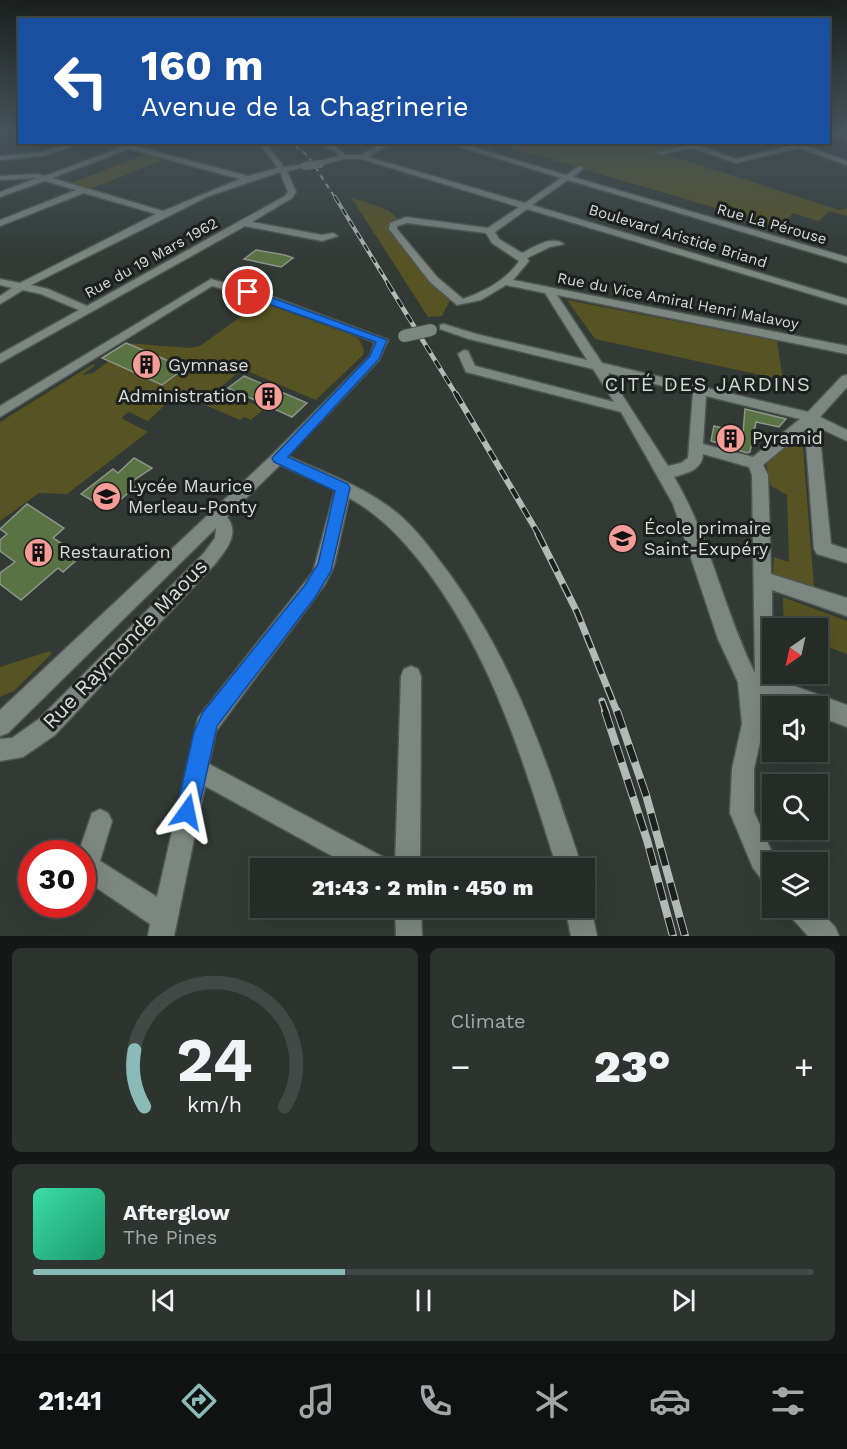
<!DOCTYPE html>
<html lang="en">
<head>
<meta charset="utf-8">
<style>
	:root { --surface:#252c28; --page:#2d3430; --text:#f1f3f6; --muted:#a3a7a8; --line:#424845; --accent:#8bbbb9 }
	body { margin:0; font-family:"Work Sans",sans-serif; background:var(--page); color:var(--text); height:100vh; display:flex; flex-direction:column; font-size:22px; white-space:nowrap }
	* { box-sizing:border-box; margin:0 }
	p { font-size:20px; color:var(--muted) }
	.icon { flex:none; width:33px; height:33px; fill:none; stroke:currentColor; stroke-width:2; stroke-linecap:round; stroke-linejoin:round }
	.map { position:relative; height:936px; overflow:hidden }
	.sheet { display:flex; flex-direction:column; gap:12px; padding:12px; background:#141816; flex:1 }
	.sheet>* { flex:none }
	.hud { position:absolute; left:18px; top:18px; width:812px; height:126px; border-radius:0px; box-shadow:0 6px 24px #0002,0 0 0 2px var(--line); background:#1a4fa0; color:#fff; overflow:hidden }
	.needle { width:39px; rotate:214deg }
	.buttons { position:absolute; left:762px; top:618px; display:grid; gap:12px }
	.buttons a { display:grid; place-items:center; width:66px; height:66px; border-radius:0px; background:var(--surface); box-shadow:0 6px 24px #0002,0 0 0 2px var(--line); font-size:30px }
	.speed { position:absolute; left:18px; top:840px; display:flex; gap:12px; font-size:30px; font-weight:700; text-align:center }
	.speed>* { display:grid; place-content:center; width:78px; height:78px; border-radius:50%; background:var(--surface); box-shadow:0 6px 24px #0002,0 0 0 2px var(--line); line-height:1 }
	.speed .limit { border:9px solid #d22; background:#fff; color:#111 }
	.pin { position:absolute; display:grid; place-items:center; width:51px; height:51px; color:#fff; margin:-26px; border:3px solid #fff; border-radius:50%; box-shadow:0 2px 6px #0007 }
	.me { position:absolute; width:66px; margin:-33px; rotate:12deg; stroke-linejoin:round; filter:drop-shadow(0 0 4px #0008) }
	.turn { display:flex; align-items:center; gap:21px; height:126px; padding:0 24px; font-size:27px }
	.turn .icon { width:78px; height:78px; stroke-width:2.5 }
	.turn b { display:block; font-size:42px; line-height:51px }
	.big { font-size:45px; font-weight:800; line-height:1.1 }
	.sheet .tile { flex:1; display:flex; flex-direction:column; justify-content:center; gap:9px; min-width:0; padding:0 21px; border-radius:9px; background:var(--page) }
	.sheet .dial { align-items:center; gap:0 }
	.dial svg { height:156px; overflow:visible; fill:none; stroke:var(--line); stroke-width:7; stroke-linecap:round; text-anchor:middle }
	.dial text { fill:var(--text); stroke:none }
	.song { display:flex; align-items:center; gap:18px }
	.cover { width:72px; height:72px; border-radius:9px; background:linear-gradient(135deg,hsl(160 70% 55%),hsl(160 70% 35%)) }
	.played { height:6px; border-radius:3px; background:linear-gradient(90deg,var(--accent) 40%,var(--line) 40%) }
	.keys { display:flex; justify-content:space-around; direction:ltr }
	.heat { display:flex; justify-content:space-between; align-items:center; font-size:33px; direction:ltr }
	.sheet .tiles { flex:1; display:grid; gap:12px; grid-template-columns:1fr 1fr }
	.tile:last-child { grid-column:span 2 }
	.trip { position:absolute; left:250px; top:858px; width:345px; height:60px; border-radius:0px; background:var(--surface); box-shadow:0 6px 24px #0002,0 0 0 2px var(--line); font-weight:800; line-height:60px; text-align:center }
	.tab-bar { display:flex; height:96px; justify-content:space-around; align-items:center; background:#0f1210; color:var(--muted) }
	.tab-bar .icon { width:42px; height:42px }
	.tab-bar .current { color:var(--accent) }
	.tab-bar b { font-size:27px; color:var(--text) }
	.map>svg:first-child { display:block }
	.green { fill:#575322 }
	.building { fill:#597343; stroke:#8e948b; stroke-width:1.5 }
	.lines { fill:none; stroke-linecap:round; stroke-linejoin:round }
	.minor-casing { stroke:#4e5651; stroke-width:3 }
	.minor { fill:#7d8781; fill-rule:evenodd }
	.rail-far5-casing { stroke:#b3b9b6; stroke-width:2 }
	.rail-far4-casing { stroke:#b3b9b6; stroke-width:4 }
	.rail-far3-casing { stroke:#b3b9b6; stroke-width:4.5 }
	.rail-far2-casing { stroke:#b3b9b6; stroke-width:6 }
	.rail-far1-casing { stroke:#b3b9b6; stroke-width:7 }
	.rail-casing { stroke:#b3b9b6; stroke-width:8 }
	.rail-far5 { stroke:#1c201e; stroke-width:1.5; stroke-dasharray:5; stroke-linecap:butt }
	.rail-far4 { stroke:#1c201e; stroke-width:2; stroke-dasharray:7; stroke-linecap:butt }
	.rail-far3 { stroke:#1c201e; stroke-width:3; stroke-dasharray:9; stroke-linecap:butt }
	.rail-far2 { stroke:#1c201e; stroke-width:4; stroke-dasharray:11; stroke-linecap:butt }
	.rail-far1 { stroke:#1c201e; stroke-width:4.5; stroke-dasharray:14; stroke-linecap:butt }
	.rail { stroke:#1c201e; stroke-width:6; stroke-dasharray:18; stroke-linecap:butt }
	.minor-bridge-far1-casing { stroke:#4e5651; stroke-width:9; stroke-linecap:butt }
	.minor-bridge-casing { stroke:#4e5651; stroke-width:14; stroke-linecap:butt }
	.minor-bridge-far1 { stroke:#7d8781; stroke-width:8 }
	.minor-bridge { stroke:#7d8781; stroke-width:12 }
	.route { fill:#1a73e8; stroke:#114b97; stroke-width:1.5 }
	.labels { text-anchor:middle; stroke-width:6; stroke-linejoin:round; paint-order:stroke }
	.far-street-label { font-size:15px; fill:#d8ddda; stroke:#1c201e }
	.poi-label { font-size:18px; fill:#d8ddda; stroke:#1c201e; text-anchor:start }
	.neighbourhood-label { font-size:20px; letter-spacing:1.5px; fill:#d0dbd4; stroke:#1c201e }
	.near-street-label { font-size:21px; fill:#d8ddda; stroke:#1c201e }
</style>
</head>
<body>
<div class="map">
<svg width="847" height="936" viewBox="0 0 847 936">
	<rect width="100%" height="100%" fill="#313a35"/>
	<g class="green">
		<polygon points="502,142 703,143 659,152 839,210 847,208 847,216 830,211 818,221 793,213 780,227 499,144"/>
		<polygon points="144,155 165,159 95,187 88,188 71,183"/>
		<polygon points="351,197 388,210 400,221 393,225 451,298 442,316 428,317"/>
		<polygon points="567,300 777,341 783,380 595,339"/>
		<polygon points="261,302 351,335 359,339 364,350 363,355 316,400 242,369 220,388 264,409 251,420 244,417 240,420 177,393 170,398 175,401 168,402 148,421 129,412 121,418 148,432 67,494 39,493 0,521 0,422 93,364 96,365 82,375 93,373 109,361 161,385 184,368 126,343 189,348 200,346"/>
		<polygon points="802,434 814,587 773,574 774,557 789,562 787,495 771,486 766,461"/>
		<polygon points="783,597 847,621 847,654 818,643 818,628 784,628"/>
		<polygon points="50,651 52,653 14,691 0,697 0,667"/>
	</g>
	<g class="building">
		<polygon points="256,250 285,255 293,258 281,267 244,259"/>
		<polygon points="126,343 171,362 185,368 162,385 102,358"/>
		<polygon points="244,376 307,403 292,417 228,388"/>
		<polygon points="745,409 786,419 779,427 756,422 750,452 747,453 711,441 714,426 743,433"/>
		<polygon points="134,458 152,468 133,481 139,484 108,510 81,494 113,469 118,473"/>
		<polygon points="27,504 64,528 53,538 81,556 63,572 58,568 21,600 0,584 0,573 15,562 0,551 0,540 7,534 0,529"/>
	</g>
	<g class="lines">
		<defs>
			<g id="minor">
				<rect x="0" y="129" width="20" height="3"/>
				<polygon points="828,130 847,135 847,139 828,134"/>
				<polygon points="73,142 85,142 43,156 0,160 0,156 42,152"/>
				<path d="M 106,142 L 119,142 L 248,176 L 278,168 L 258,142 L 265,142 L 284,167 L 305,164 L 309,166 L 287,171 L 296,192 L 292,198 L 252,222 L 322,235 L 333,233 L 338,236 L 322,241 L 245,226 L 0,363 L 0,354 L 79,310 L 41,294 L 23,290 L 0,304 L 0,296 L 12,288 L 0,285 L 0,279 L 20,283 L 156,214 L 84,193 L 0,226 L 0,220 L 76,190 L 45,181 L 0,197 L 0,192 L 37,178 L 0,180 L 0,176 L 37,174 L 45,176 L 122,147 ZM 129,149 L 240,179 L 163,211 L 52,178 ZM 280,172 L 288,192 L 285,196 L 87,306 L 48,289 L 31,285 L 209,196 Z"/>
				<path d="M 311,142 C 324,142 336,145 346,155 L 361,155 L 384,142 L 393,142 L 368,157 L 525,203 L 561,178 L 444,142 L 456,142 L 566,175 L 580,166 L 584,168 L 573,177 L 847,257 L 847,263 L 568,180 L 532,205 L 847,299 L 847,305 L 527,209 L 495,232 L 499,239 L 522,253 C 534,247 551,235 564,244 L 550,247 L 527,258 L 529,261 L 513,280 L 847,346 L 847,354 L 557,295 L 602,363 L 808,412 L 842,376 L 847,375 L 847,387 L 820,417 L 847,430 L 847,441 L 819,428 L 831,544 L 847,549 L 847,563 L 817,554 L 814,549 L 805,430 L 763,465 L 768,475 L 771,574 L 847,598 L 847,616 L 772,590 L 772,674 L 775,674 L 775,679 L 847,705 L 847,727 L 818,716 L 818,706 L 793,706 L 760,694 L 764,724 L 754,769 L 754,812 L 771,850 L 780,862 L 772,862 L 772,884 L 763,881 L 753,868 L 730,813 L 732,769 L 742,724 L 738,682 L 718,639 L 673,504 L 621,412 L 466,372 L 458,354 L 464,350 L 468,351 L 475,366 L 614,402 L 593,369 L 469,339 L 440,329 L 440,325 L 444,324 L 476,334 L 587,360 L 545,293 L 506,285 L 481,300 L 457,305 L 430,282 L 389,229 L 390,223 L 406,217 L 488,228 L 519,207 L 362,159 L 344,159 L 317,166 L 317,162 L 339,156 L 335,151 ZM 407,223 L 486,233 L 492,243 L 519,261 C 507,280 483,292 463,299 L 437,277 L 397,229 L 397,226 ZM 608,373 L 693,393 L 688,458 L 681,463 L 668,466 ZM 706,396 L 800,419 L 753,457 L 703,444 ZM 703,454 L 749,467 L 752,475 L 755,673 C 723,609 710,537 674,477 C 687,473 702,470 703,454 Z"/>
				<polygon points="703,142 703,145 700,146 736,159 792,145 786,142 797,142 847,161 847,165 799,148 736,163 692,148 660,155 656,153"/>
				<path d="M 211,279 L 270,296 L 388,340 L 379,360 L 288,456 C 325,473 366,487 397,513 C 413,526 427,544 439,560 C 495,632 530,714 559,799 C 566,822 576,845 581,868 L 557,868 C 524,764 494,661 428,572 C 405,542 382,516 349,498 L 334,566 L 325,584 L 216,731 L 209,764 L 387,859 L 390,868 L 354,868 L 205,786 L 174,936 L 148,936 L 150,924 L 82,878 L 82,854 L 78,854 L 92,813 L 100,809 L 108,813 L 112,821 L 100,861 L 157,897 L 198,718 L 313,572 L 335,490 L 280,465 L 227,517 C 240,534 227,548 216,563 L 55,735 L 23,757 L 0,761 L 0,739 L 12,738 L 39,719 L 204,553 L 215,538 L 216,528 L 8,733 L 0,736 L 0,710 L 273,454 L 370,356 L 375,342 L 262,300 L 212,286 L 0,417 L 0,406 Z"/>
				<polygon points="411,666 418,669 421,676 420,868 395,868 401,676 404,669"/>
				<polygon points="585,898 591,908 597,936 571,936 565,908 585,908"/>
				<polygon points="395,908 421,908 422,936 396,936"/>
				<polygon points="787,908 817,908 835,927 839,936 808,936 791,917"/>
			</g>
		</defs>
		<use href="#minor" class="minor-casing"/>
		<use href="#minor" class="minor"/>
		<defs>
			<polyline id="rail-far5" points="291,142 308,156 336,199"/>
			<polyline id="rail-far4" points="335,197 389,285"/>
			<polyline id="rail-far3" points="388,284 457,396"/>
			<polyline id="rail-far2" points="456,394 539,535"/>
			<g id="rail-far1">
				<polyline points="538,534 577,612 617,712"/>
				<polyline points="602,701 606,712"/>
			</g>
			<g id="rail">
				<polyline points="605,711 647,840 673,936"/>
				<polyline points="617,711 646,795 685,936"/>
			</g>
		</defs>
		<use href="#rail-far5" class="rail-far5-casing"/>
		<use href="#rail-far4" class="rail-far4-casing"/>
		<use href="#rail-far3" class="rail-far3-casing"/>
		<use href="#rail-far2" class="rail-far2-casing"/>
		<use href="#rail-far1" class="rail-far1-casing"/>
		<use href="#rail" class="rail-casing"/>
		<use href="#rail-far5" class="rail-far5"/>
		<use href="#rail-far4" class="rail-far4"/>
		<use href="#rail-far3" class="rail-far3"/>
		<use href="#rail-far2" class="rail-far2"/>
		<use href="#rail-far1" class="rail-far1"/>
		<use href="#rail" class="rail"/>
		<defs>
			<polyline id="minor-bridge-far1" points="305,166 320,164"/>
			<polyline id="minor-bridge" points="404,336 431,330"/>
		</defs>
		<use href="#minor-bridge-far1" class="minor-bridge-far1-casing"/>
		<use href="#minor-bridge" class="minor-bridge-casing"/>
		<use href="#minor-bridge-far1" class="minor-bridge-far1"/>
		<use href="#minor-bridge" class="minor-bridge"/>
	</g>
	<linearGradient id="sky" x2="0" y2="1"><stop stop-color="#1b201d"/><stop offset="0.5" stop-color="#48555c"/><stop offset="1" stop-color="#48555c" stop-opacity="0"/></linearGradient>
	<rect width="847" height="260" fill="url(#sky)"/>
	<polygon class="route" points="244,290 251,290 387,340 379,359 288,457 348,484 350,488 331,571 316,596 217,726 198,812 195,819 187,823 180,819 176,812 194,732 203,712 305,585 318,564 335,491 274,462 272,458 370,356 376,342 244,295"/>
	<defs>
		<symbol id="building-disc" viewBox="-11 -11 22 22"><circle r="9.5" fill="#f59b98" stroke="#1c201e"/><path d="M-4-6H4V6H1V3H-1V6H-4ZM-2.5-4.3h1.7v1.8h-1.7ZM.8-4.3h1.7v1.8H.8ZM-2.5-1h1.7V.8h-1.7ZM.8-1h1.7V.8H.8Z" fill="#111"/></symbol>
		<symbol id="school-disc" viewBox="-11 -11 22 22"><circle r="9.5" fill="#f59b98" stroke="#1c201e"/><path d="M0-5L7-2L0 1L-7-2ZM-4 1L0 2.5L4 1V4Q0 6-4 4Z" fill="#111"/></symbol>
	</defs>
	<g fill-rule="evenodd">
		<use href="#building-disc" x="130" y="348" width="33" height="33"/>
		<use href="#building-disc" x="252" y="380" width="33" height="33"/>
		<use href="#building-disc" x="714" y="422" width="33" height="33"/>
		<use href="#school-disc" x="90" y="480" width="33" height="33"/>
		<use href="#school-disc" x="606" y="522" width="33" height="33"/>
		<use href="#building-disc" x="22" y="536" width="33" height="33"/>
	</g>
	<g class="labels">
		<g class="far-street-label">
			<text transform="translate(772 224) rotate(16)" y="5">Rue La Pérouse</text>
			<text transform="translate(678 236) rotate(17)" y="5">Boulevard Aristide Briand</text>
			<text transform="translate(151 258) rotate(-29)" y="5">Rue du 19 Mars 1962</text>
			<text transform="translate(678 301) rotate(11)" y="5">Rue du Vice Amiral Henri Malavoy</text>
		</g>
		<g class="poi-label">
			<text x="168" y="371">Gymnase</text>
			<text x="247" y="402" text-anchor="end">Administration</text>
			<text x="752" y="444">Pyramid</text>
			<text x="128" y="492">Lycée Maurice<tspan x="128" dy="21">Merleau-Ponty</tspan></text>
			<text x="644" y="534">École primaire<tspan x="644" dy="21">Saint-Exupéry</tspan></text>
			<text x="59" y="558">Restauration</text>
		</g>
		<g class="neighbourhood-label">
			<text x="708" y="391">CITÉ DES JARDINS</text>
		</g>
		<g class="near-street-label">
			<text transform="translate(125 644) rotate(-46)" y="7">Rue Raymonde Maous</text>
		</g>
	</g>
</svg>
<div class="buttons">
<a><svg class="needle" viewBox="-14 -14 28 28"><path d="M0-13l5 13h-10z" fill="#e53935"/><path d="M0 13l5-13h-10z" fill="#a3a7a8"/></svg></a>
<a><svg class="icon" aria-label="sound" viewBox="0 0 24 24"><path d="M4 9h4l5-4v14l-5-4H4zM17 9q2 3 0 6"/></svg></a>
<a><svg class="icon" aria-label="search" viewBox="0 0 24 24"><circle cx="10" cy="10" r="6"/><path d="M15 15l6 6"/></svg></a>
<a><svg class="icon" aria-label="layers" viewBox="0 0 24 24"><path d="M12 4l9 5-9 5-9-5zM3 14l9 5 9-5"/></svg></a>
</div>
<div class="speed"><div class="limit">30</div></div>
<div class="pin" style="left:248px;top:292px;background:#d93025"><svg class="icon" aria-label="arrive" viewBox="0 0 24 24"><path d="M6 21V4h12l-3 4 3 4H6"/></svg></div>
<svg class="me" style="left:187px;top:812px" viewBox="-20 -20 40 40"><path d="M0-17L14 15 0 8-14 15z" fill="#1a73e8" stroke="#fff" stroke-width="4"/></svg>
<div class="trip">21:43 · 2 min · 450 m</div>
<div class="hud">
<div class="turn"><svg class="icon" aria-label="left" viewBox="0 0 24 24"><path d="M17 20v-9H6M10 6l-5 5 5 5"/></svg><div><b>160 m</b>Avenue de la Chagrinerie</div></div>
</div>
</div>
<section class="sheet">
<div class="tiles">
<div class="tile dial"><svg viewBox="0 0 100 80">
<path d="M14 69A42 42 0 1 1 86 69"/>
<path d="M14 69A42 42 0 0 1 9 40" stroke="#8bbbb9"/>
<text x="50" y="56" font-size="32" font-weight="700">24</text>
<text x="50" y="72" font-size="11">km/h</text>
</svg></div>
<div class="tile"><p>Climate</p>
<div class="heat"><a>−</a><b class="big">23°</b><a>+</a></div>
</div>
<div class="tile">
<div class="song"><i class="cover"></i><div><b>Afterglow</b><p>The Pines</p></div></div>
<div class="played"></div>
<div class="keys"><svg class="icon" aria-label="previous" viewBox="0 0 24 24"><path d="M18 5L8 12l10 7zM5 5v14"/></svg><svg class="icon" aria-label="pause" viewBox="0 0 24 24"><path d="M8 5v14M16 5v14"/></svg><svg class="icon" aria-label="next" viewBox="0 0 24 24"><path d="M6 5l10 7-10 7zM19 5v14"/></svg></div>
</div>
</div>
</section>
<nav class="tab-bar">
<b>21:41</b>
<svg class="icon current" aria-label="directions" viewBox="0 0 24 24"><path d="M12 3l9 9-9 9-9-9zM9 14v-3h6M13 9l2 2-2 2"/></svg>
<svg class="icon" aria-label="music" viewBox="0 0 24 24"><path d="M9 18V5l10-2v13"/><circle cx="6" cy="18" r="3"/><circle cx="16" cy="16" r="3"/></svg>
<svg class="icon" aria-label="phone" viewBox="0 0 24 24"><path d="M5 4h4l2 5-3 2q2 4 5 5l2-3 5 2v4C11 20 4 13 5 4z"/></svg>
<svg class="icon" aria-label="climate" viewBox="0 0 24 24"><path d="M12 3v18M4 7l16 10M4 17L20 7"/></svg>
<svg class="icon" aria-label="car" viewBox="0 0 24 24"><path d="M5 17H2v-5l4-1 3-4h7l3 4 3 1v5h-3M9 17h6M6 11h13"/><circle cx="7" cy="17" r="2"/><circle cx="17" cy="17" r="2"/></svg>
<svg class="icon" aria-label="filters" viewBox="0 0 24 24"><path d="M4 7h16M4 17h16"/><circle cx="9" cy="7" r="2"/><circle cx="15" cy="17" r="2"/></svg>
</nav>
</body>
</html>
